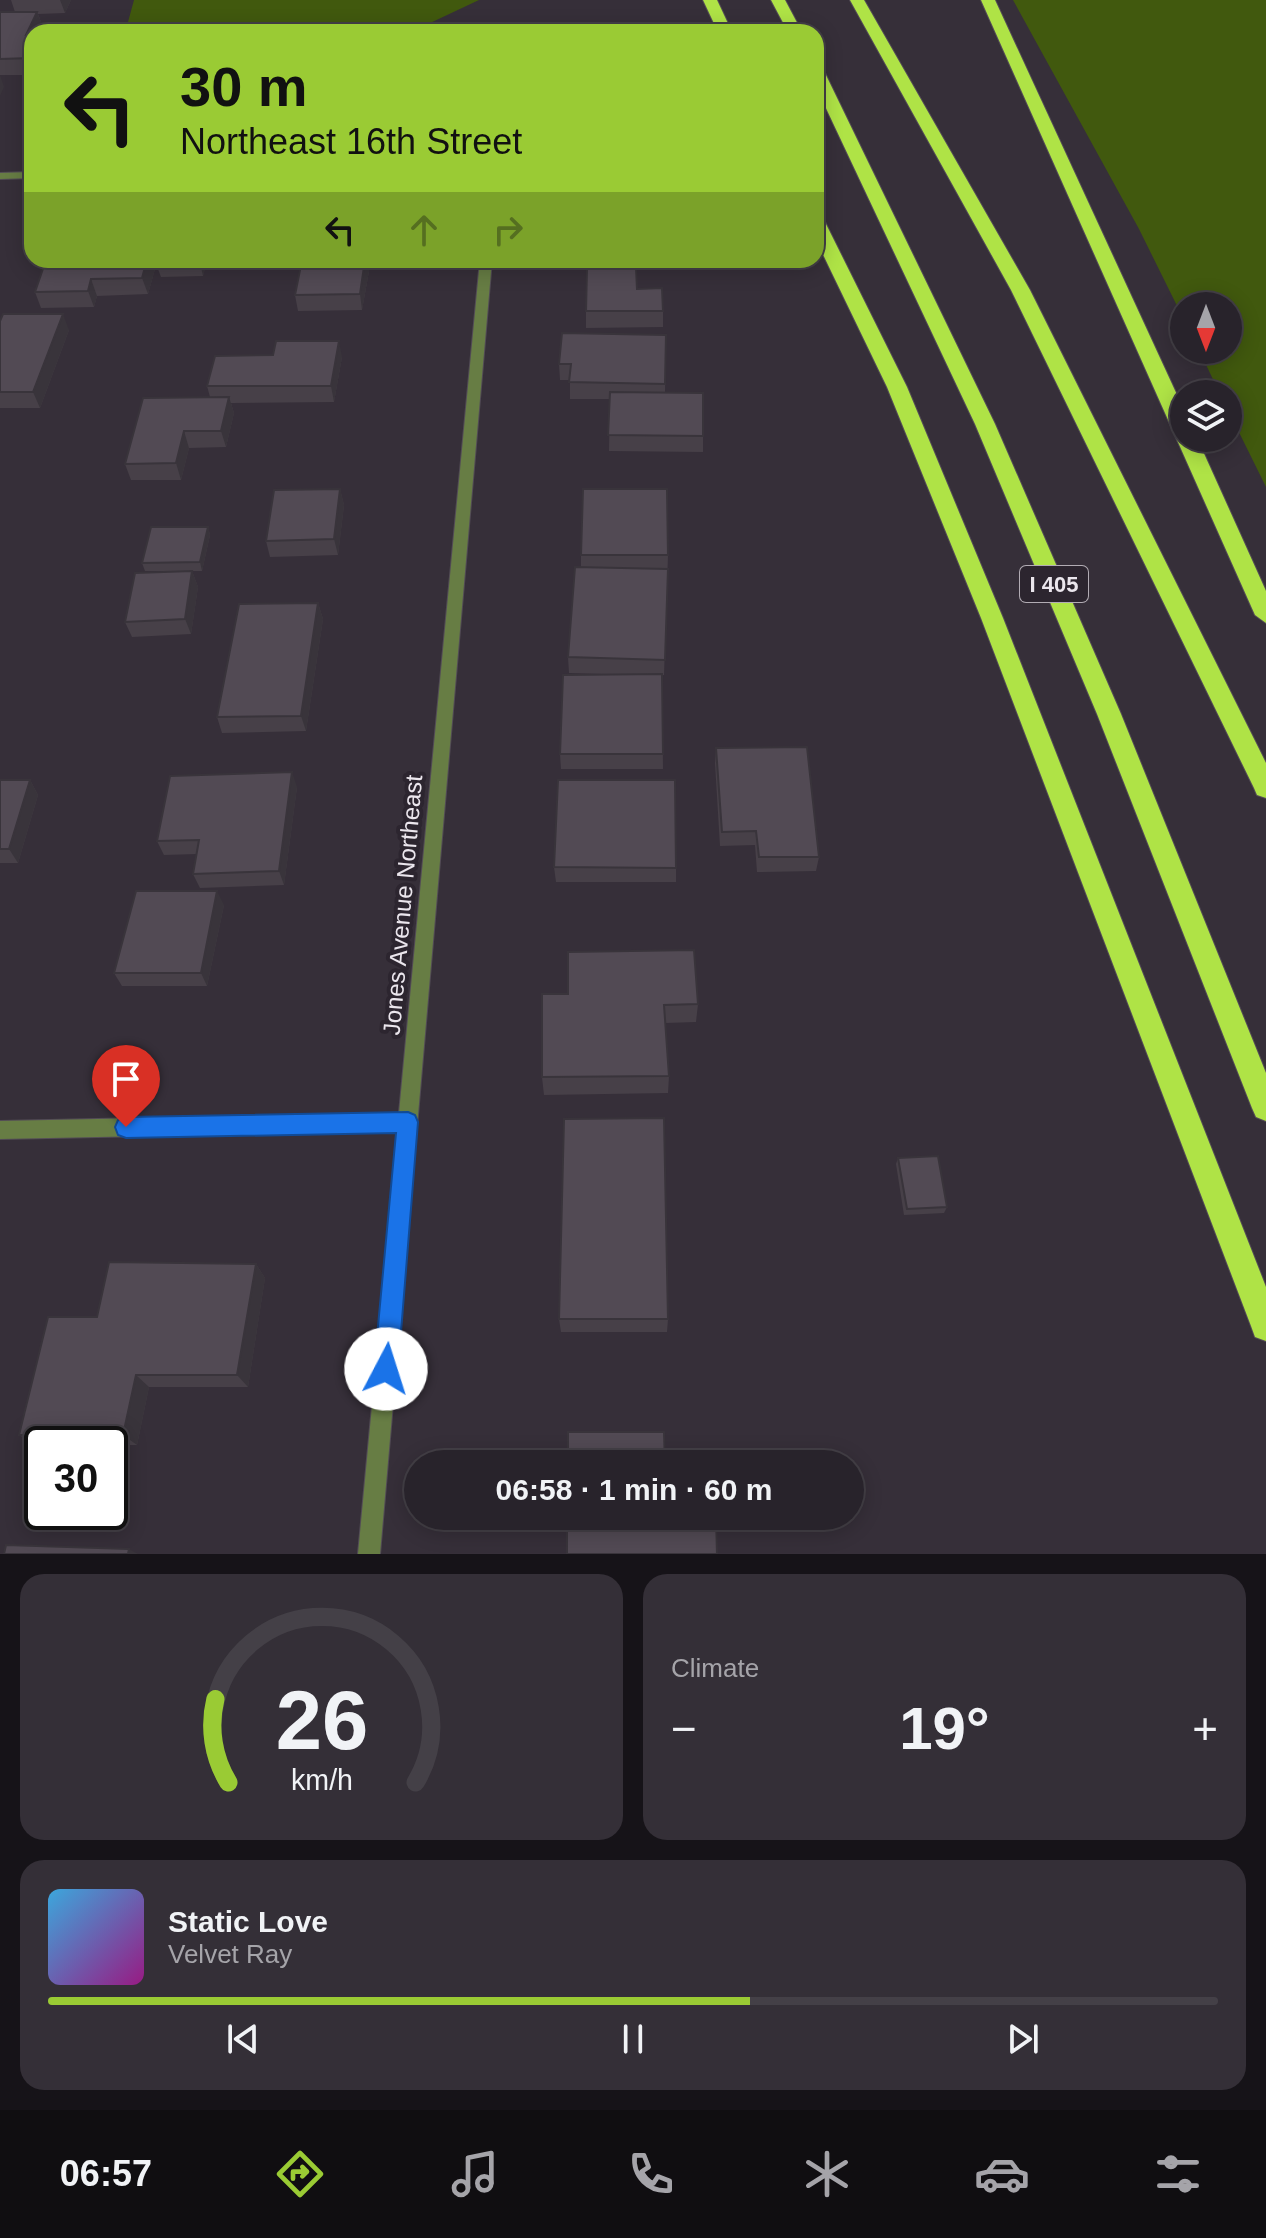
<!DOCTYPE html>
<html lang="en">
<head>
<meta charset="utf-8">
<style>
	:root { --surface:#28232b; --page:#342f37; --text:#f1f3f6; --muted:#a5a4a9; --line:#444047; --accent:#9acb34 }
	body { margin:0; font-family:Helvetica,sans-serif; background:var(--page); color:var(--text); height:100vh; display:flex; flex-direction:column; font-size:30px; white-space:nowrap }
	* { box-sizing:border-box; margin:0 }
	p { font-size:26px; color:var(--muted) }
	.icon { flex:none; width:44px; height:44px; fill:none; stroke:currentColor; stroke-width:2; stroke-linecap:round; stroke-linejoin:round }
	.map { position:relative; height:1554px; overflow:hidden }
	.side { display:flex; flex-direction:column; gap:20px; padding:20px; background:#161318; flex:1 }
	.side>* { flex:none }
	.hud { position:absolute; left:24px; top:24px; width:800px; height:244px; border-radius:24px; box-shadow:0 4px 20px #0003,0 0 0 2px var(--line); background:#9acb34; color:#111; overflow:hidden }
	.needle { width:52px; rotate:180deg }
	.controls { position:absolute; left:1170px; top:292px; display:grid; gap:16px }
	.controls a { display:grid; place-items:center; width:72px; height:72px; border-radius:50%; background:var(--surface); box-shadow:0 4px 20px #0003,0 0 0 2px var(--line); font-size:40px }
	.speed { position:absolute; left:24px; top:1426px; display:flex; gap:16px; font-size:40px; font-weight:700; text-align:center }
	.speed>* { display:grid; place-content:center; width:104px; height:104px; border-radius:50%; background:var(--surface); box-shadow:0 4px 20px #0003,0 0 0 2px var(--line); line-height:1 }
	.speed .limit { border:4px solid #111; border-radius:12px; background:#fff; color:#111 }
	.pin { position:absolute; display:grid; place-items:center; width:68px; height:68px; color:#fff; margin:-82px -34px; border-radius:50% 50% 50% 0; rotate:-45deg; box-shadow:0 0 8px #0007 }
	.pin .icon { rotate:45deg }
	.me { position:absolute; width:88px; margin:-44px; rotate:5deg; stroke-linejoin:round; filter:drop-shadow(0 0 6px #0008) }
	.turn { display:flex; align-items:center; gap:28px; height:168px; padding:0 24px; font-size:36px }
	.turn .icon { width:104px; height:104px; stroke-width:2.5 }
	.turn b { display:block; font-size:56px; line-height:68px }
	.lanes { display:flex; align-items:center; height:76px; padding:0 24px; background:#0003; justify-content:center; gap:40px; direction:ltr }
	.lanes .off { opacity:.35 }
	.big { font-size:60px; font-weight:800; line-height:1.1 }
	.side .tile { flex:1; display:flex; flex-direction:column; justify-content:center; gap:12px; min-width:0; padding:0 28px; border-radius:24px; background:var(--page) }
	.side .dial { align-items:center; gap:0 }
	.dial svg { height:208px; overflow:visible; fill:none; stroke:var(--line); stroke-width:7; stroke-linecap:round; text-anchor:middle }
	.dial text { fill:var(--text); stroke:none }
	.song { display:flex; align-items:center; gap:24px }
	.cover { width:96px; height:96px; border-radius:12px; background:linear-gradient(135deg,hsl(200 70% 55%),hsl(310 70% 35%)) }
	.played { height:8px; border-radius:4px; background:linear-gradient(90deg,var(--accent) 60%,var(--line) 60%) }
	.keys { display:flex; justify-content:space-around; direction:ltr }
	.heat { display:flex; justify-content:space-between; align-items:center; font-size:44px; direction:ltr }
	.side .tiles { flex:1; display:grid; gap:20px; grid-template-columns:1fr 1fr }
	.tile:last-child { grid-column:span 2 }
	.trip { position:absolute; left:404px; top:1450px; width:460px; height:80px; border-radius:40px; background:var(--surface); box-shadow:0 4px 20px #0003,0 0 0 2px var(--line); font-weight:800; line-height:80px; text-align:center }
	.dock { display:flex; height:128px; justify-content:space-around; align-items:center; background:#100e11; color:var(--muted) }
	.dock .icon { width:56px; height:56px }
	.dock .active { color:var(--accent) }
	.dock b { font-size:36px; color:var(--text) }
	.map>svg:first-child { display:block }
	.green { fill:#41590e }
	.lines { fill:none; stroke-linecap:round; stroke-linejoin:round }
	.minor-casing { stroke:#534c56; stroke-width:2 }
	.motorway-casing { stroke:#534c56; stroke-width:2 }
	.minor { fill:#677d44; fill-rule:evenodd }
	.motorway { fill:#afe346; fill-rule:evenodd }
	.wall { fill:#474048 }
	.shaded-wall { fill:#39343b }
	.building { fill:#524a54; stroke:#39343b; stroke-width:2 }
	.route { fill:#1a73e8; stroke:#114b97; stroke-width:2 }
	.labels { text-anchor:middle; stroke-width:8; stroke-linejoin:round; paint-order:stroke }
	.shield { fill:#2c252f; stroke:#b2acb4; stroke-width:2 }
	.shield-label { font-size:22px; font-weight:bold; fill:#ebe6ed }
	.street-label { font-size:24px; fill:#ebe6ed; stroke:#2c252f }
</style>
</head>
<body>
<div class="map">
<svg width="1266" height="1554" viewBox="0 0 1266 1554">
	<rect width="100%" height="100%" fill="#362f39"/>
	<g class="green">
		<polygon points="134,0 479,0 411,32 166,32 128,22"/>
		<polygon points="1013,0 1266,0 1266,487 1228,410 1228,394 1220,394 1199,350 1228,350 1228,306 1184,306 1184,320 1139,229"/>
	</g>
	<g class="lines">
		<defs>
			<g id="minor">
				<polygon points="32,172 32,178 0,179 0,173"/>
				<polygon points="480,260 492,260 380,1554 358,1554 398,1131 0,1139 0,1121 399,1113"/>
			</g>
			<g id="motorway">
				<polygon points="703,0 717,0 732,32 718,32"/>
				<polygon points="771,0 785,0 802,32 788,32"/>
				<polygon points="850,0 864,0 1030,290 1266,763 1266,798 1257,795 1254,788 1011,290"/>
				<polygon points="981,0 995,0 1184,410 1184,438 1197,438 1266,591 1266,623 1255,615"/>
				<polygon points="816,66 824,71 995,424 1121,714 1266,1073 1266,1121 1256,1117 1252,1108 1097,714 975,424 816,87"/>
				<polygon points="816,217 825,222 907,387 1003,618 1266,1287 1266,1341 1255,1337 1251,1326 981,618 887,387 816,240"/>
			</g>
		</defs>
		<use href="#minor" class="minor-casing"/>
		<use href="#motorway" class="motorway-casing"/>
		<use href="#minor" class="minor"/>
		<use href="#motorway" class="motorway"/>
	</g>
	<g class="wall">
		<polygon points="11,0 71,0 65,13 38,14 43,27 32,32 32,75 0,75 0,12 15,12"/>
		<polygon points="46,260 152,260 155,269 148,294 97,296 94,307 41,308 35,292"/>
		<polygon points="207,260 203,276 161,277 158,269"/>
		<polygon points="371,260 362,310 298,311 295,295"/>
		<polygon points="637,289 663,311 663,327 586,328 586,311"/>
		<polygon points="0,321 69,330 40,408 0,408"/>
		<polygon points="666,335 665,392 703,436 703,452 609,451 610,399 570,399 570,380 560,380 559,364"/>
		<polygon points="342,357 334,402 231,403 234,413 226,447 189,448 181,480 131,480 125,464 210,397 207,386"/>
		<polygon points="340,489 344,505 338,555 270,557 266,541"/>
		<polygon points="208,527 210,535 202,571 145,571 142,563"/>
		<polygon points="581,555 668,555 664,675 662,675 663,769 561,769 560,754 634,675 569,673 568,657 581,567"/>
		<polygon points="192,571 198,587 191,634 132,637 125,622"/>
		<polygon points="318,603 323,619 306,731 222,733 217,717"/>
		<polygon points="716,748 819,857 816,871 757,872 755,845 720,846 715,763"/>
		<polygon points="0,780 30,780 38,795 18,863 0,863"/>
		<polygon points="297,787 284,885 200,888 193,874 197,854 164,855 157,841"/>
		<polygon points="554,867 676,868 676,882 556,882"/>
		<polygon points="224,905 207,986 122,986 114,973"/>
		<polygon points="542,994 698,1004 696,1022 665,1023 669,1076 668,1093 544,1095 542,1077"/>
		<polygon points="898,1158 947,1207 944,1213 904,1215 896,1164"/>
		<polygon points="256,1264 265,1278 248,1387 149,1387 137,1445 110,1445 110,1444 42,1444 42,1445 36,1445 19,1435 97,1317"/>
		<polygon points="559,1319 668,1319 667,1332 561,1332"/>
	</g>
	<g class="shaded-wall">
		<polygon points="60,0 71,0 65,13"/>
		<polygon points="37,12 43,27 40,32 32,32 32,51 26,35"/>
		<polygon points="0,75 4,87 0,96"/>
		<polygon points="147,260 152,260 155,269 148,294 142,278"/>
		<polygon points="203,260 207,260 203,276 201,267"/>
		<polygon points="365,260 371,260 362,310 360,294"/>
		<polygon points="91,279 97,296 94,307 88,291"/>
		<polygon points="63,314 69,330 40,408 33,392"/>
		<polygon points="339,341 342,357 334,402 331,386"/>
		<polygon points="229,397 234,413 226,447 221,431"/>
		<polygon points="184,431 189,448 181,480 176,463"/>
		<polygon points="340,489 344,505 338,555 334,539"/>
		<polygon points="208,527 210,535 202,571 200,562"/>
		<polygon points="192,571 198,587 191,634 185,619"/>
		<polygon points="318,603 323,619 306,731 301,716"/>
		<polygon points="292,772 297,787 284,885 279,871"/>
		<polygon points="30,780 38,795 18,863 9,849"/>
		<polygon points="217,891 224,905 207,986 201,973"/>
		<polygon points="256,1264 265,1278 248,1387 237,1375"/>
		<polygon points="136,1375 149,1387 137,1445 123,1435"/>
		<polygon points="129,1549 138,1554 128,1554"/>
	</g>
	<g class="building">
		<polygon points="0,12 37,12 26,35 32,35 32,58 0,59"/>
		<polygon points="46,260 147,260 142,278 91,279 88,291 35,292"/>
		<polygon points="160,260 203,260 201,267 158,269"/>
		<polygon points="302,260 365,260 360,294 295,295"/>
		<polygon points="636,267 637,289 662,288 663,311 586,311 587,268"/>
		<polygon points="3,314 63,314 33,392 0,392 0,321"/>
		<polygon points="562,333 666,335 665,384 569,382 571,364 559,364"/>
		<polygon points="276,341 339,341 331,386 207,386 215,356 273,355"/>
		<polygon points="610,392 703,393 703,436 608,435"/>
		<polygon points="229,397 221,431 184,431 176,463 125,464 143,398"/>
		<polygon points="340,489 334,539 266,541 274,490"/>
		<polygon points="583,489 667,489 668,555 581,555"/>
		<polygon points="151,527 208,527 200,562 142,563"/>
		<polygon points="575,567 668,569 665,660 568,657"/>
		<polygon points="192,571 185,619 125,622 135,573"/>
		<polygon points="318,603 301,716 217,717 239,604"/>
		<polygon points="662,674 663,754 560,754 563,675"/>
		<polygon points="807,747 819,857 759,857 756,831 722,832 716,748"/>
		<polygon points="292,772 279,871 193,874 199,840 157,841 170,776"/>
		<polygon points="0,780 30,780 9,849 0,849"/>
		<polygon points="558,780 675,780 676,868 554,867"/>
		<polygon points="136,891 217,891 201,973 114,973"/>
		<polygon points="694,950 698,1004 664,1005 669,1076 542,1077 542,994 568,994 568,952"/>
		<polygon points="664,1118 668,1319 559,1319 564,1119"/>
		<polygon points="938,1156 947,1207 907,1209 898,1158"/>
		<polygon points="109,1262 256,1264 237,1375 136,1375 123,1435 19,1435 48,1317 97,1317"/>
		<polygon points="568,1432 664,1432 665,1464 568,1464"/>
		<polygon points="567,1516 716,1516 717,1554 567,1554"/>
		<polygon points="6,1545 129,1549 128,1554 4,1554"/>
	</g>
	<polygon class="route" points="408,1112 415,1115 418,1122 398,1369 394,1377 386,1381 377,1377 374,1369 396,1133 126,1138 118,1135 115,1127 118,1120 126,1117"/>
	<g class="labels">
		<rect class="shield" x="1020" y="566" width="68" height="36" rx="6"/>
		<g class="shield-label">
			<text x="1054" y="592">I 405</text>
		</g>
		<g class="street-label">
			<text transform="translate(403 905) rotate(-85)" y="8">Jones Avenue Northeast</text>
		</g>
	</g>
</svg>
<div class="controls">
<a><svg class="needle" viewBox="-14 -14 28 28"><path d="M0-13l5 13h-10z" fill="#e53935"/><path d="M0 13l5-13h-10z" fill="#a5a4a9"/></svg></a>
<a><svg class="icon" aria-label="layers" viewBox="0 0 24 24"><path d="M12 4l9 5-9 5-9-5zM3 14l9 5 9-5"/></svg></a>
</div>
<div class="speed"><div class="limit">30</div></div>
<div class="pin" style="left:126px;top:1127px;background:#d93025"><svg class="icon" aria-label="arrive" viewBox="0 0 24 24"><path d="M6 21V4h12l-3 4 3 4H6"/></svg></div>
<svg class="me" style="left:386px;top:1369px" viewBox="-20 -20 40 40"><circle r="19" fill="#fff"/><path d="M0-13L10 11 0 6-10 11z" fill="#1a73e8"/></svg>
<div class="trip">06:58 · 1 min · 60 m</div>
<div class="hud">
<div class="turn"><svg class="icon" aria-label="left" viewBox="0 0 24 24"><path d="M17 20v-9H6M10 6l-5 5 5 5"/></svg><div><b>30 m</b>Northeast 16th Street</div></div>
<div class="lanes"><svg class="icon" aria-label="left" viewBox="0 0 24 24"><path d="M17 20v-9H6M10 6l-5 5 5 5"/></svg><svg class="icon off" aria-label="ahead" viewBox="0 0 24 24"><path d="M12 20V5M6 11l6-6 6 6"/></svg><svg class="icon off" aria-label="right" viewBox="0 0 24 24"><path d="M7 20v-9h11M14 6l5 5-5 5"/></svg></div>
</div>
</div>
<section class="side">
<div class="tiles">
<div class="tile dial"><svg viewBox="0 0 100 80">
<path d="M14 69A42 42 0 1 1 86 69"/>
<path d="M14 69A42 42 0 0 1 9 37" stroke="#9acb34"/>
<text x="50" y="56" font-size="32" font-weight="700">26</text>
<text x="50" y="72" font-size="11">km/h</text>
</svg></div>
<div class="tile"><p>Climate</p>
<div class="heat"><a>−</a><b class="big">19°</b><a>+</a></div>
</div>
<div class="tile">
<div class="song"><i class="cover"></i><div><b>Static Love</b><p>Velvet Ray</p></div></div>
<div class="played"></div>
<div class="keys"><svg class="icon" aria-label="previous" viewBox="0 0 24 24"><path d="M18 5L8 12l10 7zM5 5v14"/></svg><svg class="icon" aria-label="pause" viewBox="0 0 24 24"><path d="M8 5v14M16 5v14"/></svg><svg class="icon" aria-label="next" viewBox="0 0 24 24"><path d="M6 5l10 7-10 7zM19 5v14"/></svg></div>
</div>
</div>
</section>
<nav class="dock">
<b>06:57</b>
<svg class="icon active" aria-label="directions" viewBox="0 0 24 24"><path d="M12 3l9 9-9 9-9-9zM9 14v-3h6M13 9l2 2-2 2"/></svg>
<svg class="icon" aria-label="music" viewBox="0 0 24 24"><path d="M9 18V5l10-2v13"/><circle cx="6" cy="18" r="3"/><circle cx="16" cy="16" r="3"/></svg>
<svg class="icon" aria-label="phone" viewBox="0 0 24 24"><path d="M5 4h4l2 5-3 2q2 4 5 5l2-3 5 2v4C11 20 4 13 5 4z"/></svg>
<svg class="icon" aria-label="climate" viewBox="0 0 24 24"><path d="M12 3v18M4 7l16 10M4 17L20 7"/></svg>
<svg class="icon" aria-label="car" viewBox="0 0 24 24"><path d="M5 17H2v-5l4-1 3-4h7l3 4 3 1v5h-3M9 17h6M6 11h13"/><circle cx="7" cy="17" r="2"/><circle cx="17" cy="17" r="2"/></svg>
<svg class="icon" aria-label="filters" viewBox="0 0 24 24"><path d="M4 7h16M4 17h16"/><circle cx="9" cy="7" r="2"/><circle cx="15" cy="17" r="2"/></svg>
</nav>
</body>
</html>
